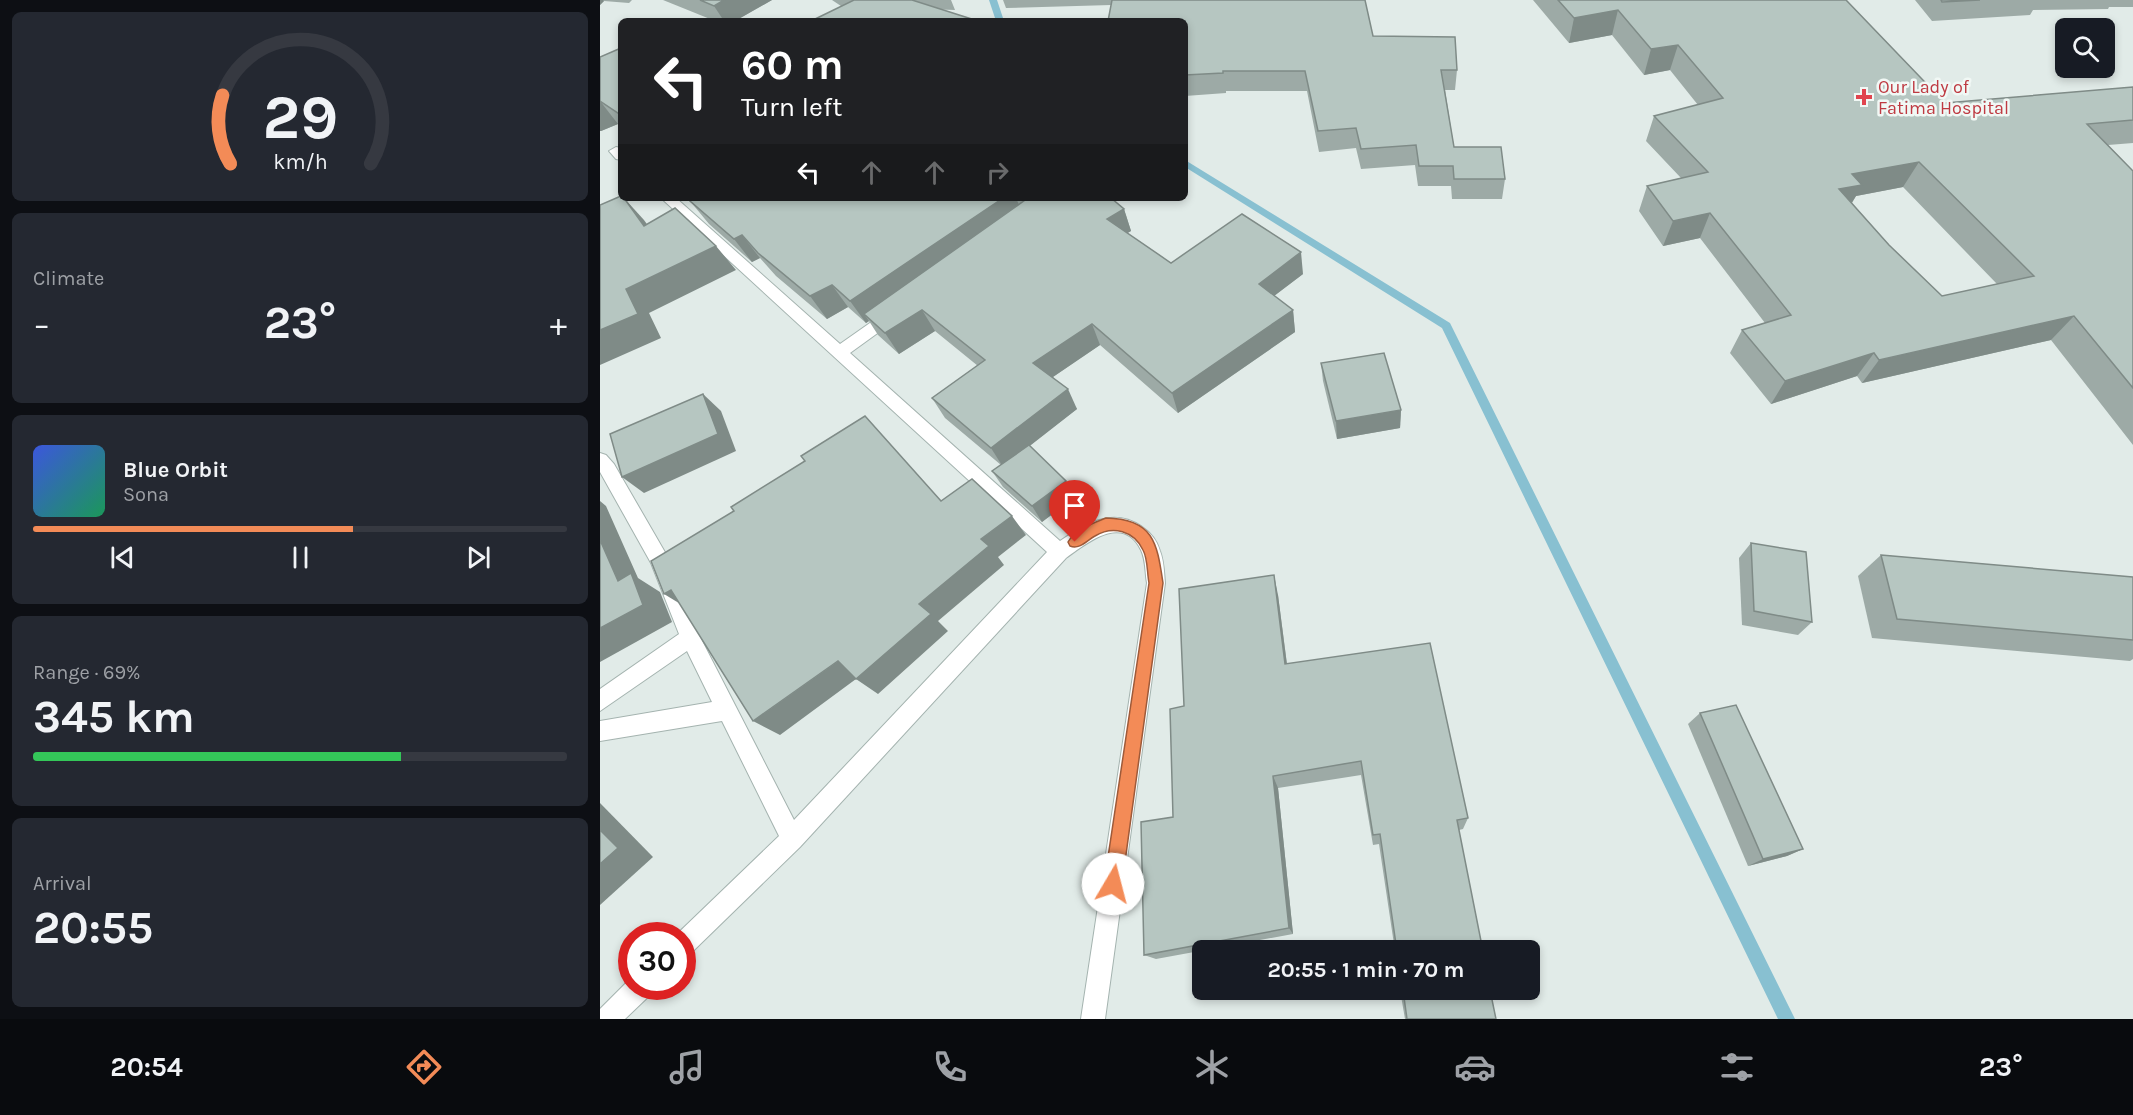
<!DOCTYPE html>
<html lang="en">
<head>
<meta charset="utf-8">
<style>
	:root { --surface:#171b24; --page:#242831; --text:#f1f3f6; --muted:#9ea1a6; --line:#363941; --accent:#f38b57 }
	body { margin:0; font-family:Karla,sans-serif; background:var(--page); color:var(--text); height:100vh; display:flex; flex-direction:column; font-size:22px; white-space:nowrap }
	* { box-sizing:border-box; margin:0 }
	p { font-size:20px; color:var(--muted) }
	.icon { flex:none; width:33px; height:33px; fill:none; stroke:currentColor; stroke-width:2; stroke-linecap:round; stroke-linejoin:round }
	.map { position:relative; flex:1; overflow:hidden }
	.side { display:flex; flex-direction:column; gap:12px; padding:12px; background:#0d0f14; width:600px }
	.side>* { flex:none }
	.hud { position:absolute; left:18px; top:18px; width:570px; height:183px; border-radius:9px; box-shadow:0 3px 9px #0003; background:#202124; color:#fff; overflow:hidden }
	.buttons { position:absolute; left:1455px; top:18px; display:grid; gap:12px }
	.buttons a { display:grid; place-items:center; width:60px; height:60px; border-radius:9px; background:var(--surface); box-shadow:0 3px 9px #0003; font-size:30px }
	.speed { position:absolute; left:18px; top:922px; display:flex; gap:12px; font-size:30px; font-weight:700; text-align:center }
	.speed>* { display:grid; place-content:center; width:78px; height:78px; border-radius:50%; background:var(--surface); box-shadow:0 3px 9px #0003; line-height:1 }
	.speed .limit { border:9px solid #d22; background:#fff; color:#111 }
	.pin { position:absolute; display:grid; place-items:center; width:51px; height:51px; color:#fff; margin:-62px -26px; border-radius:50% 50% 50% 0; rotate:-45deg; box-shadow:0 0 6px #0007 }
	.pin .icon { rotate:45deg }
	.me { position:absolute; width:66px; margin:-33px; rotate:8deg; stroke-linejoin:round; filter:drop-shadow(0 0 4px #0008) }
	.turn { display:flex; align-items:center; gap:21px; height:126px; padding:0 24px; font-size:27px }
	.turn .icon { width:78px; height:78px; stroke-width:2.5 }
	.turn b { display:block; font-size:42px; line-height:51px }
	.lanes { display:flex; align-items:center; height:57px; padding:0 24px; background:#0003; justify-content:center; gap:30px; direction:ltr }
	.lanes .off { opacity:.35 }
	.big { font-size:45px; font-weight:700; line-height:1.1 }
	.side .widget { flex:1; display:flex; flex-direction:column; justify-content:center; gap:9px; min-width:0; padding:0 21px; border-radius:9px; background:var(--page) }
	.side .dial { align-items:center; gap:0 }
	.dial svg { height:156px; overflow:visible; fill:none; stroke:var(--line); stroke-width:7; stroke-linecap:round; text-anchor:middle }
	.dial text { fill:var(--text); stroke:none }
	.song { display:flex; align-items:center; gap:18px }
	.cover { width:72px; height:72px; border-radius:9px; background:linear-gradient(135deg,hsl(230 70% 55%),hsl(150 70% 35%)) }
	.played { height:6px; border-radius:3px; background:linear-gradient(90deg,var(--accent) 60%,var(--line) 60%) }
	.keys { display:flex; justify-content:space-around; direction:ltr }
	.heat { display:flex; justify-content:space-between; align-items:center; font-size:33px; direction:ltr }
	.charge { height:9px; border-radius:4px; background:linear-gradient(90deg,#34c759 69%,var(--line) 0) }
	.trip { position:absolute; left:592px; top:940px; width:348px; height:60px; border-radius:9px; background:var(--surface); box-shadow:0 3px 9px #0003; font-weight:700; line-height:60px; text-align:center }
	.menu { display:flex; height:96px; justify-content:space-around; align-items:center; background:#090b0e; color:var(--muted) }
	.menu .icon { width:42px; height:42px }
	.menu .active { color:var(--accent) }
	.menu b { font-size:27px; color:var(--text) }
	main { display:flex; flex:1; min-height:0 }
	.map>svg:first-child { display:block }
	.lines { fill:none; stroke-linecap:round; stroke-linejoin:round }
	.stream { fill:#88c0d1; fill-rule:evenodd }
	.minor-casing { stroke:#a4b3af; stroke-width:2 }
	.minor { fill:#fff; fill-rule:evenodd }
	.wall { fill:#9daaa6; fill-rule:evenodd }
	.shaded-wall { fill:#7f8b87 }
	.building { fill:#b6c6c1; stroke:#7f8b87; stroke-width:1.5; fill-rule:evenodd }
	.route { fill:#f38b57; stroke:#9e5a39; stroke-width:1.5 }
	.health-dot { fill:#e0444e; stroke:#f1f8f5; stroke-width:2 }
	.labels { text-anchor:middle; stroke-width:5; stroke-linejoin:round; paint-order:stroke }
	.far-health-label { font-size:18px; fill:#be3a42; stroke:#f1f8f5; text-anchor:start }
</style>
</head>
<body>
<main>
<section class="side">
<div class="widget dial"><svg viewBox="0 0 100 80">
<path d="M14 69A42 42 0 1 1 86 69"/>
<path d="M14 69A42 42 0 0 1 10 34" stroke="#f38b57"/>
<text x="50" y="56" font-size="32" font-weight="700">29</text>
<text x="50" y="72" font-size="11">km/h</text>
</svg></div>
<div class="widget"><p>Climate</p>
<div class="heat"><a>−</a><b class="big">23°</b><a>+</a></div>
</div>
<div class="widget">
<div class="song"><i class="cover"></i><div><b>Blue Orbit</b><p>Sona</p></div></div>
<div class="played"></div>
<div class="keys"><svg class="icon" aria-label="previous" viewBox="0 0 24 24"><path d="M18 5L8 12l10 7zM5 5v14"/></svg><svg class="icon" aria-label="pause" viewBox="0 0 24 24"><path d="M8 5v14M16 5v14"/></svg><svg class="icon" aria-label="next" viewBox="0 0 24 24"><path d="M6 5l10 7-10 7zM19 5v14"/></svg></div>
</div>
<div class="widget"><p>Range · 69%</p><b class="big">345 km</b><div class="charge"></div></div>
<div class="widget"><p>Arrival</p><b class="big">20:55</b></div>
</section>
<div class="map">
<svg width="1533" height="1019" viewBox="0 0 1533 1019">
	<rect width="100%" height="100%" fill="#e1ebe8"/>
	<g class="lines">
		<g class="stream">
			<polygon points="389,0 397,0 404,21 396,21"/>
			<polygon points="585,160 850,323 1195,1019 1178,1019 842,328 585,167"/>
		</g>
		<defs>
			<g id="minor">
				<polygon points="16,147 21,148 21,160 16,159 9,151"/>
				<path d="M 61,198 L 76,198 L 240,344 L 287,311 L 297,311 L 300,315 L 297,319 L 250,353 L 460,541 C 485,524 512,507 541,526 C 550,532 557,540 560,551 C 564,561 564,572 565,583 L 505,1019 L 481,1019 L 547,583 C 545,573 546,560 541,550 C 523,513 487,543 466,558 L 200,847 L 90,954 L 82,958 L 82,936 L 75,936 L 179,836 L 122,721 L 0,741 L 0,721 L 112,702 L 87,651 L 0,711 L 0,689 L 79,634 L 51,563 L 0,472 L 0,453 L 6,455 L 14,464 L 66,554 L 98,633 L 194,820 L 447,552 Z"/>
				<polygon points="31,978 32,987 52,987 49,996 25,1019 0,1019 0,1009"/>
			</g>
		</defs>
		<use href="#minor" class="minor-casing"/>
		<use href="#minor" class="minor"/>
	</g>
	<g class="wall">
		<polygon points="0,0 32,0 29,3 4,1 0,5"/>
		<polygon points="63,0 172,0 135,21 115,21"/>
		<polygon points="232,0 351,0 355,10 241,6"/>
		<polygon points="403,0 765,0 773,36 857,70 855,90 845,90 854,147 905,179 902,199 852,199 851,186 818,186 815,165 761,169 756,148 719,152 707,91 626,91 626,93 585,96 585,21 511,5 406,8"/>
		<path d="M 933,0 L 1246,0 L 1345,103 L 1533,87 L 1533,143 L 1508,145 L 1533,171 L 1533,445 L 1451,340 L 1262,383 L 1257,376 L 1171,404 L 1130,353 L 1142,330 L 1165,323 L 1100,238 L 1063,246 L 1039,211 L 1047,186 L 1081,178 L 1046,141 L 1054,116 L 1098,105 L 1070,70 L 1044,75 L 1012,35 L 969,43 ZM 1303,187 L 1397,284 L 1342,296 L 1289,245 L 1252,203 L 1256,196 Z"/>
		<polygon points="1315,0 1533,0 1533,7 1509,7 1508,9 1433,10 1430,15 1332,21"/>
		<polygon points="21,48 21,126 18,124 1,131 0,57"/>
		<polygon points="94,198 422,198 424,201 433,199 524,209 531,231 527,233 571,263 703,274 674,296 693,310 695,332 578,413 500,345 453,377 477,409 429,446 466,481 475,497 442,522 403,487 392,471 401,465 345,418 332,398 378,366 335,331 299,354 278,335 269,321 266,323 248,307 227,319 176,276 160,258 152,262 109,224 90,201"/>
		<polygon points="721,363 801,410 800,428 737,439 723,381"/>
		<polygon points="1151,543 1212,622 1198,635 1142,625 1139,558"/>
		<polygon points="1281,555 1533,577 1533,659 1530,661 1272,638 1258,576"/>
		<polygon points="678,595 687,664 868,818 863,829 859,830 883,951 795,951 779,844 773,845 761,775 678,788 693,934 556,959 544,955 573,817 584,706"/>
		<polygon points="1100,713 1203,849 1187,856 1148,866 1088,724"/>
		<polygon points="800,990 890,990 896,1019 805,1019"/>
	</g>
	<g class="shaded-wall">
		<polygon points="0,0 3,0 4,1 0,5"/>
		<polygon points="124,0 172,0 135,21 124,21 114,6"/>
		<polygon points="1018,10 1012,35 969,43 974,18"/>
		<polygon points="1078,45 1070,70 1044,75 1051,49"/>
		<polygon points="0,101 18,124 1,131 0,131"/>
		<polygon points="1319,162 1303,187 1256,196 1247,210 1239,189 1252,174"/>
		<polygon points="24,198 44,220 66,251 44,226"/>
		<polygon points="403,198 416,198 423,214 264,314 269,321 266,323 250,301"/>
		<polygon points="524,209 531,231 514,241 507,219"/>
		<polygon points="1110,213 1100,238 1063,246 1073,221"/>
		<polygon points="142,235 160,258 152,262 134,239"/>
		<polygon points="116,246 136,270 49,313 61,338 0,365 0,330 26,289"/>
		<polygon points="701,252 703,274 662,305 659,284"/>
		<polygon points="232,285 248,307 227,319 210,296"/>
		<polygon points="322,310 335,331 299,354 285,333"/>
		<polygon points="693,310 695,332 578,413 572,393"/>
		<polygon points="1474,316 1451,340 1262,383 1279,360"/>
		<polygon points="492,324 500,345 444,383 433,363"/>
		<polygon points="1274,353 1257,376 1171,404 1185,381"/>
		<polygon points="468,389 477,409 403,467 391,448"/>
		<polygon points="103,394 121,411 136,451 44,493 22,477"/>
		<polygon points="801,410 800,428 737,439 736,421"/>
		<polygon points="466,481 475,497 442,522 432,506"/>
		<polygon points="0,501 6,506 38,578 60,592 72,622 0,662 0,628 18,581 0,540"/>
		<polygon points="412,516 426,535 398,557 404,565 338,621 348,631 278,694 256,679 180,735 153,721 319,604 381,539"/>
		<polygon points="674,575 678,595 689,681 685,664"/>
		<polygon points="71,590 92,611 64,594"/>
		<polygon points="673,776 678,788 693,934 689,928"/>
		<polygon points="0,803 53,857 0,905"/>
		<polygon points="1203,849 1187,856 1148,866 1163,859"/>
	</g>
	<g class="building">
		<polygon points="100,0 124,0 114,6"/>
		<polygon points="254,0 312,0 378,21 211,21"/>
		<polygon points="512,0 765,0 773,36 855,37 857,70 841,70 854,147 901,147 905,179 854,179 853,166 819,166 816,145 761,149 756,128 718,131 705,71 623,71 623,73 585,75 585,21 508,21"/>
		<path d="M 958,0 L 1246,0 L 1345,103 L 1533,87 L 1533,120 L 1487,124 L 1533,171 L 1533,388 L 1474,316 L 1279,360 L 1274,353 L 1185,381 L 1142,330 L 1191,315 L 1110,213 L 1073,221 L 1047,186 L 1108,172 L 1054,116 L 1123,98 L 1078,45 L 1051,49 L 1018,10 L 974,18 ZM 1319,162 L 1434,276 L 1342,296 L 1289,245 L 1239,189 L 1262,185 L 1252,174 Z"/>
		<polygon points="1341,0 1380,0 1342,2"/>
		<polygon points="21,48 21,115 0,101 0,57"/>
		<polygon points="21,196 21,198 24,198 44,226 75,208 116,246 26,289 38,314 0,330 0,205"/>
		<polygon points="94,198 403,198 250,301 232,285 210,296 158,253 142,235 134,239 90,201"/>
		<polygon points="428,198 433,199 435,198 511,198 524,209 507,219 571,263 642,214 701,252 659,284 693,310 572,393 492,324 433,363 468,389 391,448 332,398 385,360 322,310 285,333 264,314"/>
		<polygon points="784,353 801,410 736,421 721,363"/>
		<polygon points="103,394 118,434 22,477 10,434"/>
		<polygon points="265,416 341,501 372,479 412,516 381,539 389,546 319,604 331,614 256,679 238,661 153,721 71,590 64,594 51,561 134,511 131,507 205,461 201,456"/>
		<polygon points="429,445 466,481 432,506 392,471"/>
		<polygon points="0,540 18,581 31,573 43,605 0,628"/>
		<polygon points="1151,543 1206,552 1212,622 1154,611"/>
		<polygon points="1281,555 1533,577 1533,640 1297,619"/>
		<polygon points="674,575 685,664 830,643 868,818 857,820 883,951 797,951 780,834 773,835 761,761 673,776 689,928 544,955 541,822 573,817 570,709 584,706 579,589"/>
		<polygon points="1136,705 1203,849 1163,859 1100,713"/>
		<polygon points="0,830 18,848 0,864"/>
		<polygon points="803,990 890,990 896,1019 807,1019"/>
	</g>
	<path class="route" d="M 506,518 C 554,519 557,543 563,583 L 522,884 L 519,891 L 513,893 L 507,891 L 504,884 L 549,583 C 547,573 548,559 543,550 C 534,531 513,525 495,536 C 487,540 480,550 470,546 L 468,542 C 475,529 494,523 506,518 Z"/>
	<path class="health-dot" d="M1261 88h6v6h6v6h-6v6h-6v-6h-6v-6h6z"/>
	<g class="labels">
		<g class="far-health-label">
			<text x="1278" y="93">Our Lady of<tspan x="1278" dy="21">Fatima Hospital</tspan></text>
		</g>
	</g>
</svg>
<div class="buttons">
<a><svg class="icon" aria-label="search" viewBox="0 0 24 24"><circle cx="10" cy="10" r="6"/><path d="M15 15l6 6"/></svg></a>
</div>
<div class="speed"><div class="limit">30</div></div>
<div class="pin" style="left:475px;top:542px;background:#d93025"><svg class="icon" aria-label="arrive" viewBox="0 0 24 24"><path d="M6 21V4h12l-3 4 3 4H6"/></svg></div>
<svg class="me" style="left:513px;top:884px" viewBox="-20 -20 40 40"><circle r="19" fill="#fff"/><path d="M0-13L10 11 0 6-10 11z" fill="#f38b57"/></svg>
<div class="trip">20:55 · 1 min · 70 m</div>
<div class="hud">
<div class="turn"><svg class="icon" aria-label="left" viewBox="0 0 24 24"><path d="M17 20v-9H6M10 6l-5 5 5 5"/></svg><div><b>60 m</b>Turn left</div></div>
<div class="lanes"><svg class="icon" aria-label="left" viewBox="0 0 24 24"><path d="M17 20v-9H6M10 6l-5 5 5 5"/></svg><svg class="icon off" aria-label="ahead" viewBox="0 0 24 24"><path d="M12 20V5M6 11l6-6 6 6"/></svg><svg class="icon off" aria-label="ahead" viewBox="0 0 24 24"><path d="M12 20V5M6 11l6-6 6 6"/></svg><svg class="icon off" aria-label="right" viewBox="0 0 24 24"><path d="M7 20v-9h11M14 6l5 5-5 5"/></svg></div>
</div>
</div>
</main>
<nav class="menu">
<b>20:54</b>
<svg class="icon active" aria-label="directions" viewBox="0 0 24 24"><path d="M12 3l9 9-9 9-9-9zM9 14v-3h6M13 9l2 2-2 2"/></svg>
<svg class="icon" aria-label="music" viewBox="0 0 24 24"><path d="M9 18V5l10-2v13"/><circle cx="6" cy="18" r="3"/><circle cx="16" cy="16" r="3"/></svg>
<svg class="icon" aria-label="phone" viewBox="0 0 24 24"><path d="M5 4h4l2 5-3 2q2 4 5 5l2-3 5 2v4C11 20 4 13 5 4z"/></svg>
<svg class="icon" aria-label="climate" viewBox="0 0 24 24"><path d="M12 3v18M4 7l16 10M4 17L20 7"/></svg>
<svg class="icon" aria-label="car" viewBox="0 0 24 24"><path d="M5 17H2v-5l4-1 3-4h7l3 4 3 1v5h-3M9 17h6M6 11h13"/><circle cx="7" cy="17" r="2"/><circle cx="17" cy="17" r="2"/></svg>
<svg class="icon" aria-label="filters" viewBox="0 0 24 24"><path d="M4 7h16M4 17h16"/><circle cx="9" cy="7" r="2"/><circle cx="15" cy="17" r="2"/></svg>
<b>23°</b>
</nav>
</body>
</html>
